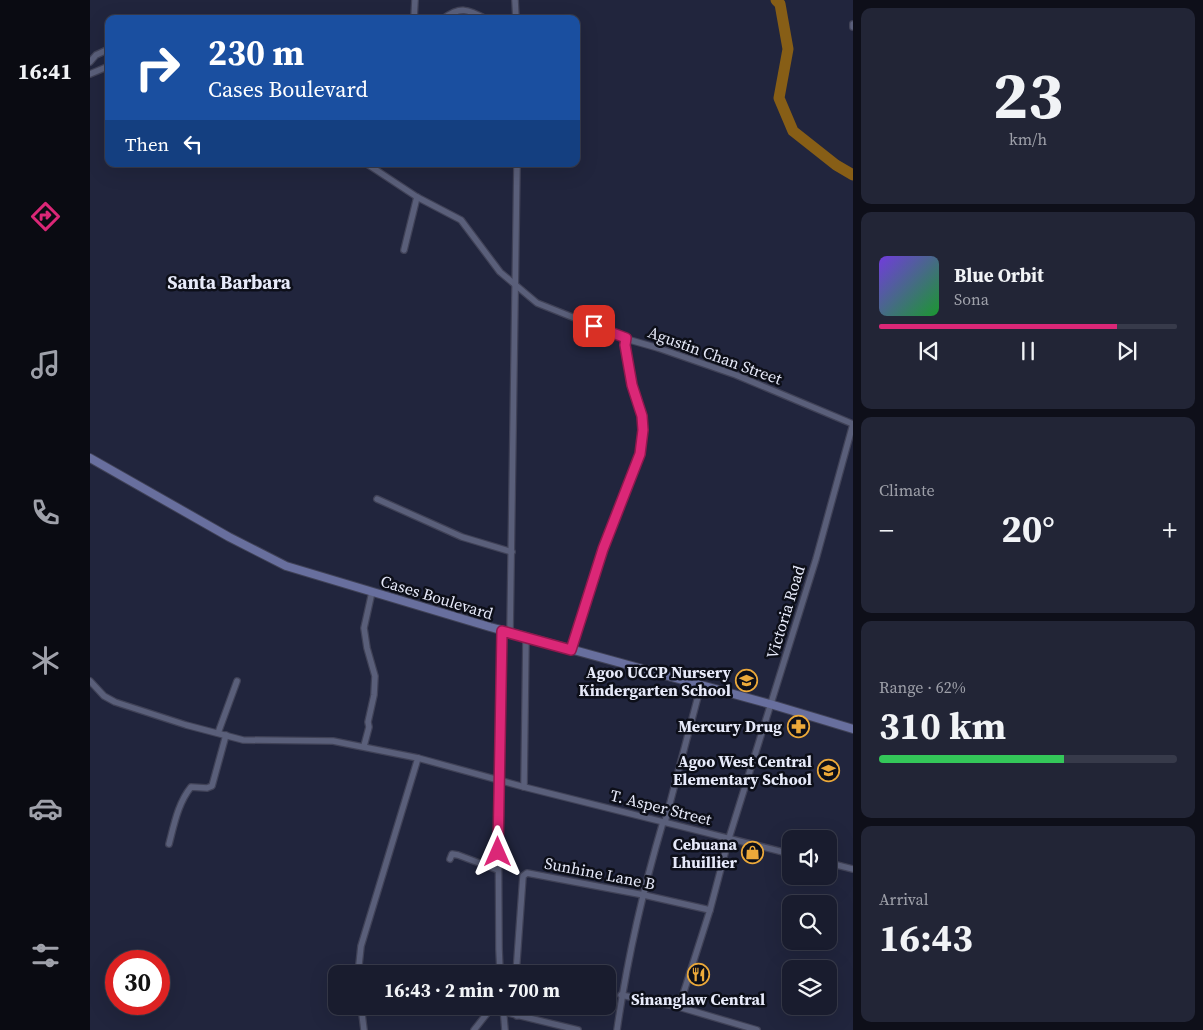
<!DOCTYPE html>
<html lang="en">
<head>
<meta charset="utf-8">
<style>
	:root { --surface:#191c2e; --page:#222536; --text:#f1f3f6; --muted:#9fa1aa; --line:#373a4a; --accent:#db2777 }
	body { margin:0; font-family:"Source Serif 4",serif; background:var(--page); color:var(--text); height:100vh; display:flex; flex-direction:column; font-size:19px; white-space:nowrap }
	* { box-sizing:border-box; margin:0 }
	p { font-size:16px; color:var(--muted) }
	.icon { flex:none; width:28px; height:28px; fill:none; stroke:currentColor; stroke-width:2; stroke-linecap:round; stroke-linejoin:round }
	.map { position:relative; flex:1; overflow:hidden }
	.side { display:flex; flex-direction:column; gap:8px; padding:8px; background:#0e0f19; width:350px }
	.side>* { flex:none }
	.guide { position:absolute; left:15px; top:15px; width:475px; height:152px; border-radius:10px; box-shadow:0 5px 20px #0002,0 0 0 1px var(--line); background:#1a4fa0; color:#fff; overflow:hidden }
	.fabs { position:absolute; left:692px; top:830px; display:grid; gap:10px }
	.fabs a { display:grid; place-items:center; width:55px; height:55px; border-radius:10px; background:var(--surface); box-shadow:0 5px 20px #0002,0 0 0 1px var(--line); font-size:25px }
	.speed { position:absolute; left:15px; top:950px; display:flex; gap:10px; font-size:25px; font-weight:700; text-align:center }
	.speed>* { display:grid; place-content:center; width:65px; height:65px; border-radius:50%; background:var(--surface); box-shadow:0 5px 20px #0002,0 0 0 1px var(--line); line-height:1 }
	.speed .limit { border:8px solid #d22; background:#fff; color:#111 }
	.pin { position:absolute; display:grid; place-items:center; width:42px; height:42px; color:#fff; margin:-21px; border-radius:10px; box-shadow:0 2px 8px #0006 }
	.me { position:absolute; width:55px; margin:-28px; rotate:0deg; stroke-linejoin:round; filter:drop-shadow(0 0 4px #0008) }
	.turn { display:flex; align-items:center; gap:18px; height:105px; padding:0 20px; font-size:22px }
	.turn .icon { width:65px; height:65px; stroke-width:2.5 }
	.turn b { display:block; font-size:35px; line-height:42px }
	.then { display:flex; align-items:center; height:48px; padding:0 20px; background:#0003; gap:10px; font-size:19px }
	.big { font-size:38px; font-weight:700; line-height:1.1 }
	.side .card { flex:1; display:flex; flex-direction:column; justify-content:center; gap:8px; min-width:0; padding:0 18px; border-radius:10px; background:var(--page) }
	.side .dial { align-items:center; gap:0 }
	.dial b { font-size:65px; line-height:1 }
	.song { display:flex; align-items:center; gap:15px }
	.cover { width:60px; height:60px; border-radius:8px; background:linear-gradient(135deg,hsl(260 70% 55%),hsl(130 70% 35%)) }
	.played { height:5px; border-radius:2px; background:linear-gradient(90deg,var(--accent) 80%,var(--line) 80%) }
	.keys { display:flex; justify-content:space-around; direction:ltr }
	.heat { display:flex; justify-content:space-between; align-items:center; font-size:28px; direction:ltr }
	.charge { height:8px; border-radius:4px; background:linear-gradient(90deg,#34c759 62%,var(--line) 0) }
	.trip { position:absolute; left:238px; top:965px; width:288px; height:50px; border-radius:10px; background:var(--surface); box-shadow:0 5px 20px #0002,0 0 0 1px var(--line); font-weight:700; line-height:50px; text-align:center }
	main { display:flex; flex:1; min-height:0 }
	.menu { display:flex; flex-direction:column; width:90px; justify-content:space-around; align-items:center; background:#0a0b12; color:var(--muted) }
	.menu .icon { width:35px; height:35px }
	.menu .selected { color:var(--accent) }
	.menu b { font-size:22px; color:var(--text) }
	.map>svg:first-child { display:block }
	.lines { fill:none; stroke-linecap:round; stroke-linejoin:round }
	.river { stroke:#875e16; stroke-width:11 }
	.street-casing { stroke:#404257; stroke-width:8 }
	.secondary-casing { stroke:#404257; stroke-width:10 }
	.street { stroke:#5a5f7a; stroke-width:5.5 }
	.secondary { stroke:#686f9e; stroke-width:8 }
	.route-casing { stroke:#8e194d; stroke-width:12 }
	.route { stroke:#db2777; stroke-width:9 }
	.labels { text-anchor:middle; stroke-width:5; stroke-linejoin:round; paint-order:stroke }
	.street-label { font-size:16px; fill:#e7eafa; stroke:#0d0f19 }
	.poi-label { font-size:16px; font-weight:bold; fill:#e7eafa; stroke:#0d0f19; text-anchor:end }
	.quarter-label { font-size:19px; font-weight:bold; fill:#e7eafa; stroke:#0d0f19 }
</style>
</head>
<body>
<main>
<nav class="menu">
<b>16:41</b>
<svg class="icon selected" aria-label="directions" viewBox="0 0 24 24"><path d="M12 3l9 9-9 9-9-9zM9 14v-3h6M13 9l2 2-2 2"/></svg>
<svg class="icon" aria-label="music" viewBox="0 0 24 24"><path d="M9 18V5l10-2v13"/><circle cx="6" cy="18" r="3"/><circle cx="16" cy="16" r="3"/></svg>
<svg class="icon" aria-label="phone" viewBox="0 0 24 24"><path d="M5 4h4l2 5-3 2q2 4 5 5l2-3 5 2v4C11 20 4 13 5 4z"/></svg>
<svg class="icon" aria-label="climate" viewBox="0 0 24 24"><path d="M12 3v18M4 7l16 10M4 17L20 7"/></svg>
<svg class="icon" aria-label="car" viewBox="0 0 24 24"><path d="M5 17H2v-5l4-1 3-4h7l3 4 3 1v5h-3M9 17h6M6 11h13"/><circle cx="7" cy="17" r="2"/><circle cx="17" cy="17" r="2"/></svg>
<svg class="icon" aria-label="filters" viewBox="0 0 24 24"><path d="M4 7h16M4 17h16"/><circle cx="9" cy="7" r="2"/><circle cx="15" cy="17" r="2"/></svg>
</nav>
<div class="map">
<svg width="763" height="1030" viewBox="0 0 763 1030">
	<rect width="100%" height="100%" fill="#21253d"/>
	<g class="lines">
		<polyline class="river" points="686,0 690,4 698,49 689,98 703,131 746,165 763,175"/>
		<defs>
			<g id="street">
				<polyline points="425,0 426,19"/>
				<polyline points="324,19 325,0"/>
				<path d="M 353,19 C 370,6 378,9 396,19"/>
				<polyline points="763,24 763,27"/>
				<polyline points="0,62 6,55 19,49"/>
				<polyline points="0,74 19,66"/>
				<polyline points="277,164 327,197 371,220 410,272 447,303 540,340 568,348 646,375 763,424"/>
				<polyline points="314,250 327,197"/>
				<polyline points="287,499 372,537 422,552"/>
				<polyline points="420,633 427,164"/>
				<polyline points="481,650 513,549 550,454 553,430 552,416 542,385 535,345 536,338"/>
				<polyline points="0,681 14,696 25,702 96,725 153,740 243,741 328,758 434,787 701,854"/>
				<polyline points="128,733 147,681"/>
				<polyline points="274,746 279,727 278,722 284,695 285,676 277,648 274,628 282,592"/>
				<polyline points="434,787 436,637"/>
				<polyline points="575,822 611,685"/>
				<path d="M 79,844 C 84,825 88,803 101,787 L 117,788 L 122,786 L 136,735"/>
				<polyline points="360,859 362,854 368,855 408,870"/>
				<polyline points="739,863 763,869"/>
				<polyline points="410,971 409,949 408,780 412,631"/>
				<polyline points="268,974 271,946 328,758"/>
				<polyline points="426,974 433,876 437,873 554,895 620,910"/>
				<polyline points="531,995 589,1007 667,1030"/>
				<polyline points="271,1006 274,1030"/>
				<polyline points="413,1006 415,1030"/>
				<polyline points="427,1006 427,1016"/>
				<polyline points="589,1007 620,910 639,838 726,559 763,424"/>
				<polyline points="414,1012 488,1030"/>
				<polyline points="384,1030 399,1011 399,1006"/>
				<path d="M 527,1030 C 537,960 553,890 573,822"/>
			</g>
			<polyline id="secondary" points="0,458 139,537 196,566 400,627 680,704 763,729"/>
		</defs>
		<use href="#street" class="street-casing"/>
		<use href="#secondary" class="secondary-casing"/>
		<use href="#street" class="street"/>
		<use href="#secondary" class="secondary"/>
	</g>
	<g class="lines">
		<defs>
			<polyline id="route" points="408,852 412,631 481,650 513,549 550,454 553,430 552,416 542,385 535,345 536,338 504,326"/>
		</defs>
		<use href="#route" class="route-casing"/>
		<use href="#route" class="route"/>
	</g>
	<defs>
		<symbol id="school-ring" viewBox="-11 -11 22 22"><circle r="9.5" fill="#0d0f19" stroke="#eca93a" stroke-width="1.5"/><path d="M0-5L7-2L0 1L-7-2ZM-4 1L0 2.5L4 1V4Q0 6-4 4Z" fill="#eca93a"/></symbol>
		<symbol id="pharmacy-ring" viewBox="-11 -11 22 22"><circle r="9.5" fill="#0d0f19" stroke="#eca93a" stroke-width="1.5"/><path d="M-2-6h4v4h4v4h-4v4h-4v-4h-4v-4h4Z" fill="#eca93a"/></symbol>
		<symbol id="shop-ring" viewBox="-11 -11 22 22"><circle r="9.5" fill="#0d0f19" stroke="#eca93a" stroke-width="1.5"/><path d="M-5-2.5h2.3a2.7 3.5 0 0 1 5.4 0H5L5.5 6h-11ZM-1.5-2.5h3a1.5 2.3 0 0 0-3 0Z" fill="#eca93a"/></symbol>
		<symbol id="restaurant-ring" viewBox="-11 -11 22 22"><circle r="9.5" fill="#0d0f19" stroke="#eca93a" stroke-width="1.5"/><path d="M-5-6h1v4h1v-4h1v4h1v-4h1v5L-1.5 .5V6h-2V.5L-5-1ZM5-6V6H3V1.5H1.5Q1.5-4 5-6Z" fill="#eca93a"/></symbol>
	</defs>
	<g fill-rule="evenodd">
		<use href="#school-ring" x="644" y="668" width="25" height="25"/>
		<use href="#pharmacy-ring" x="696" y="714" width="25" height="25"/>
		<use href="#school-ring" x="726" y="758" width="25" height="25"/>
		<use href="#shop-ring" x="650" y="840" width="25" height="25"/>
		<use href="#restaurant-ring" x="596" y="962" width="25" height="25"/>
	</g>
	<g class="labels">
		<g class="street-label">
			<text transform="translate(625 355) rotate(20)" y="6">Agustin Chan Street</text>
			<text transform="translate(347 597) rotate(17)" y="6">Cases Boulevard</text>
			<text transform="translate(695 612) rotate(-73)" y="6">Victoria Road</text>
			<text transform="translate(571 807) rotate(14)" y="6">T. Asper Street</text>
			<text transform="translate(510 873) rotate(11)" y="6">Sunhine Lane B</text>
		</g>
		<g class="poi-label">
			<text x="641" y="678">Agoo UCCP Nursery<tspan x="641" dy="18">Kindergarten School</tspan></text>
			<text x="692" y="732">Mercury Drug</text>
			<text x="722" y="767">Agoo West Central<tspan x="722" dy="18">Elementary School</tspan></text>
			<text x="647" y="850">Cebuana<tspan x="647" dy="18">Lhuillier</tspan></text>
			<text x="608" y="1005" text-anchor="middle">Sinanglaw Central</text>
		</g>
		<g class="quarter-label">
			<text x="139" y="289">Santa Barbara</text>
		</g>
	</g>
</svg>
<div class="fabs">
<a><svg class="icon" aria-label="sound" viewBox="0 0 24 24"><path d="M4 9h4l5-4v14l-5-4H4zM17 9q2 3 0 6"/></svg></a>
<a><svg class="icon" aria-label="search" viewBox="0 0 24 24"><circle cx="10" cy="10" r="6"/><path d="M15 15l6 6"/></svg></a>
<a><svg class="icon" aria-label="layers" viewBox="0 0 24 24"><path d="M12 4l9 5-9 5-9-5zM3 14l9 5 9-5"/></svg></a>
</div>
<div class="speed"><div class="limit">30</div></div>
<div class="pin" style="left:504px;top:326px;background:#d93025"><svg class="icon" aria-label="arrive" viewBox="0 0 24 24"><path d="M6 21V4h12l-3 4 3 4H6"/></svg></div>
<svg class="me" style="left:408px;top:852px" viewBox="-20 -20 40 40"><path d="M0-17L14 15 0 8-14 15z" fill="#db2777" stroke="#fff" stroke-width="4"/></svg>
<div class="trip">16:43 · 2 min · 700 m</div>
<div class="guide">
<div class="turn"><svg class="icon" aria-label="right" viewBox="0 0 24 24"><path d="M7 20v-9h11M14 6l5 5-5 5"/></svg><div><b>230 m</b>Cases Boulevard</div></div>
<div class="then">Then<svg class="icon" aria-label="left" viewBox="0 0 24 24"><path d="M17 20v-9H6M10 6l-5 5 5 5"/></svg></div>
</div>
</div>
<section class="side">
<div class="card dial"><b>23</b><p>km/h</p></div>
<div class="card">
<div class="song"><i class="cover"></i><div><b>Blue Orbit</b><p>Sona</p></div></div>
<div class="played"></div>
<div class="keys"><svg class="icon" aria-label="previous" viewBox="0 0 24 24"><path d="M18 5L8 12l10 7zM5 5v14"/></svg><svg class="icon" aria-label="pause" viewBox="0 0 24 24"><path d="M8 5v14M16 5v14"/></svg><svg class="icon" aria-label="next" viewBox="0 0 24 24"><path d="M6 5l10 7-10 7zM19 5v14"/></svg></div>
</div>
<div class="card"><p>Climate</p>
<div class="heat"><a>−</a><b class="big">20°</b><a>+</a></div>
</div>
<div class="card"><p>Range · 62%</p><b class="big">310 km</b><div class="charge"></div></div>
<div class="card"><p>Arrival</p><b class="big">16:43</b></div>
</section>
</main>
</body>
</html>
